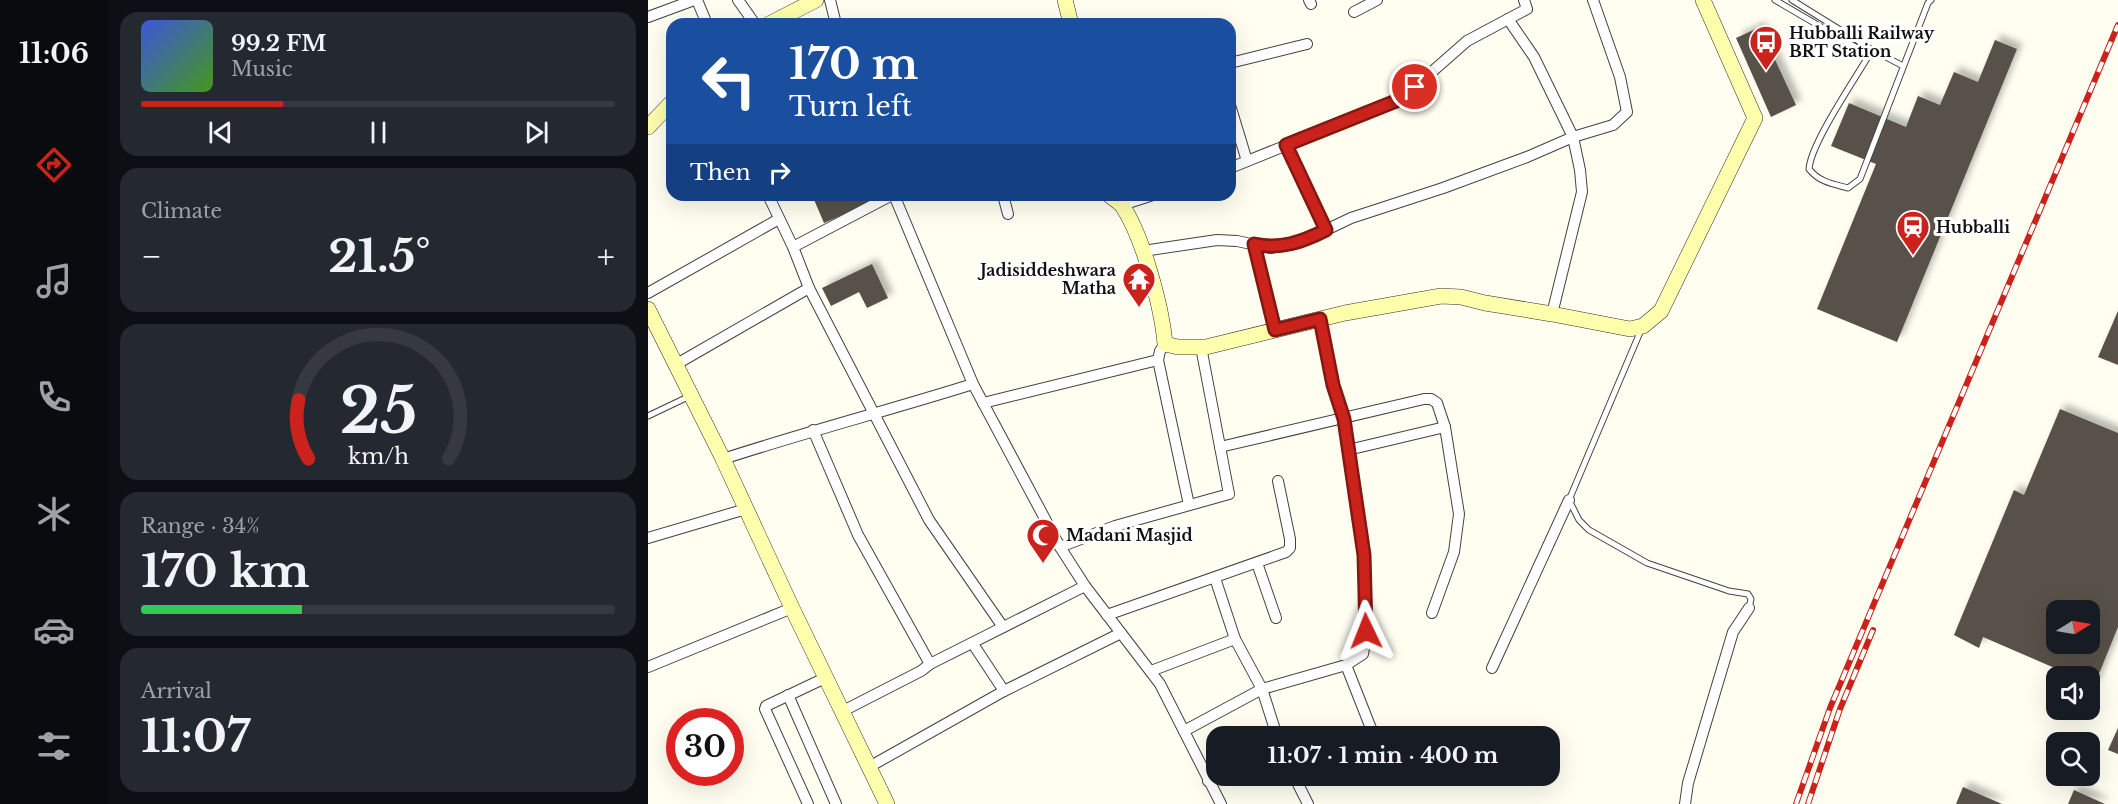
<!DOCTYPE html>
<html lang="en">
<head>
<meta charset="utf-8">
<style>
	:root { --surface:#171b24; --page:#242831; --text:#f1f3f6; --muted:#9ea1a6; --line:#363941; --accent:#cb231b }
	body { margin:0; font-family:"Libre Baskerville",serif; background:var(--page); color:var(--text); height:100vh; display:flex; flex-direction:column; font-size:22px; white-space:nowrap }
	* { box-sizing:border-box; margin:0 }
	p { font-size:20px; color:var(--muted) }
	.icon { flex:none; width:33px; height:33px; fill:none; stroke:currentColor; stroke-width:2; stroke-linecap:round; stroke-linejoin:round }
	.map { position:relative; flex:1; overflow:hidden }
	.sheet { display:flex; flex-direction:column; gap:12px; padding:12px; background:#0d0f14; width:540px }
	.sheet>* { flex:none }
	.banner { position:absolute; left:18px; top:18px; width:570px; height:183px; border-radius:18px; box-shadow:0 6px 24px #0002; background:#1a4fa0; color:#fff; overflow:hidden }
	.needle { width:39px; rotate:79deg }
	.fabs { position:absolute; left:1398px; top:600px; display:grid; gap:12px }
	.fabs a { display:grid; place-items:center; width:54px; height:54px; border-radius:12px; background:var(--surface); box-shadow:0 6px 24px #0002; font-size:30px }
	.speed { position:absolute; left:18px; top:708px; display:flex; gap:12px; font-size:30px; font-weight:700; text-align:center }
	.speed>* { display:grid; place-content:center; width:78px; height:78px; border-radius:50%; background:var(--surface); box-shadow:0 6px 24px #0002; line-height:1 }
	.speed .limit { border:9px solid #d22; background:#fff; color:#111 }
	.pin { position:absolute; display:grid; place-items:center; width:51px; height:51px; color:#fff; margin:-26px; border:3px solid #fff; border-radius:50%; box-shadow:0 2px 6px #0007 }
	.me { position:absolute; width:66px; margin:-33px; rotate:358deg; stroke-linejoin:round; filter:drop-shadow(0 0 4px #0008) }
	.turn { display:flex; align-items:center; gap:21px; height:126px; padding:0 24px; font-size:27px }
	.turn .icon { width:78px; height:78px; stroke-width:2.5 }
	.turn b { display:block; font-size:42px; line-height:51px }
	.then { display:flex; align-items:center; height:57px; padding:0 24px; background:#0003; gap:12px; font-size:22px }
	.big { font-size:45px; font-weight:800; line-height:1.1 }
	.sheet .tile { flex:1; display:flex; flex-direction:column; justify-content:center; gap:9px; min-width:0; padding:0 21px; border-radius:18px; background:var(--page) }
	.sheet .dial { align-items:center; gap:0 }
	.dial svg { height:156px; overflow:visible; fill:none; stroke:var(--line); stroke-width:7; stroke-linecap:round; text-anchor:middle }
	.dial text { fill:var(--text); stroke:none }
	.song { display:flex; align-items:center; gap:18px }
	.cover { width:72px; height:72px; border-radius:9px; background:linear-gradient(135deg,hsl(230 70% 55%),hsl(100 70% 35%)) }
	.played { height:6px; border-radius:3px; background:linear-gradient(90deg,var(--accent) 30%,var(--line) 30%) }
	.keys { display:flex; justify-content:space-around; direction:ltr }
	.heat { display:flex; justify-content:space-between; align-items:center; font-size:33px; direction:ltr }
	.charge { height:9px; border-radius:4px; background:linear-gradient(90deg,#34c759 34%,var(--line) 0) }
	.trip { position:absolute; left:558px; top:726px; width:354px; height:60px; border-radius:18px; background:var(--surface); box-shadow:0 6px 24px #0002; font-weight:800; line-height:60px; text-align:center }
	main { display:flex; flex:1; min-height:0 }
	.dock { display:flex; flex-direction:column; width:108px; justify-content:space-around; align-items:center; background:#090b0e; color:var(--muted) }
	.dock .icon { width:42px; height:42px }
	.dock .active { color:var(--accent) }
	.dock b { font-size:27px; color:var(--text) }
	.map>svg:first-child { display:block }
	.building { fill:#59514a; fill-rule:evenodd; filter:url(#shadow) }
	.lines { fill:none; stroke-linecap:round; stroke-linejoin:round }
	.lane-casing { stroke:#424242; stroke-width:7 }
	.street-casing { stroke:#424242; stroke-width:12 }
	.secondary-casing { stroke:#313131; stroke-width:16 }
	.lane { stroke:#fff; stroke-width:5 }
	.street { stroke:#fff; stroke-width:10 }
	.secondary { stroke:#fffeac; stroke-width:15 }
	.rail-casing { stroke:#cb231b; stroke-width:6 }
	.rail { stroke:#fff; stroke-width:4; stroke-dasharray:11; stroke-linecap:butt }
	.route-casing { stroke:#841712; stroke-width:15 }
	.route { stroke:#cb231b; stroke-width:10 }
	.labels { text-anchor:middle; stroke-width:6; stroke-linejoin:round; paint-order:stroke }
	.poi-label { font-size:16px; font-weight:bold; fill:#0f0f0f; stroke:#fff; text-anchor:start }
</style>
</head>
<body>
<main>
<nav class="dock">
<b>11:06</b>
<svg class="icon active" aria-label="directions" viewBox="0 0 24 24"><path d="M12 3l9 9-9 9-9-9zM9 14v-3h6M13 9l2 2-2 2"/></svg>
<svg class="icon" aria-label="music" viewBox="0 0 24 24"><path d="M9 18V5l10-2v13"/><circle cx="6" cy="18" r="3"/><circle cx="16" cy="16" r="3"/></svg>
<svg class="icon" aria-label="phone" viewBox="0 0 24 24"><path d="M5 4h4l2 5-3 2q2 4 5 5l2-3 5 2v4C11 20 4 13 5 4z"/></svg>
<svg class="icon" aria-label="climate" viewBox="0 0 24 24"><path d="M12 3v18M4 7l16 10M4 17L20 7"/></svg>
<svg class="icon" aria-label="car" viewBox="0 0 24 24"><path d="M5 17H2v-5l4-1 3-4h7l3 4 3 1v5h-3M9 17h6M6 11h13"/><circle cx="7" cy="17" r="2"/><circle cx="17" cy="17" r="2"/></svg>
<svg class="icon" aria-label="filters" viewBox="0 0 24 24"><path d="M4 7h16M4 17h16"/><circle cx="9" cy="7" r="2"/><circle cx="15" cy="17" r="2"/></svg>
</nav>
<section class="sheet">
<div class="tile">
<div class="song"><i class="cover"></i><div><b>99.2 FM</b><p>Music</p></div></div>
<div class="played"></div>
<div class="keys"><svg class="icon" aria-label="previous" viewBox="0 0 24 24"><path d="M18 5L8 12l10 7zM5 5v14"/></svg><svg class="icon" aria-label="pause" viewBox="0 0 24 24"><path d="M8 5v14M16 5v14"/></svg><svg class="icon" aria-label="next" viewBox="0 0 24 24"><path d="M6 5l10 7-10 7zM19 5v14"/></svg></div>
</div>
<div class="tile"><p>Climate</p>
<div class="heat"><a>−</a><b class="big">21.5°</b><a>+</a></div>
</div>
<div class="tile dial"><svg viewBox="0 0 100 80">
<path d="M14 69A42 42 0 1 1 86 69"/>
<path d="M14 69A42 42 0 0 1 9 39" stroke="#cb231b"/>
<text x="50" y="56" font-size="32" font-weight="700">25</text>
<text x="50" y="72" font-size="11">km/h</text>
</svg></div>
<div class="tile"><p>Range · 34%</p><b class="big">170 km</b><div class="charge"></div></div>
<div class="tile"><p>Arrival</p><b class="big">11:07</b></div>
</section>
<div class="map">
<svg width="1470" height="804" viewBox="0 0 1470 804">
	<defs>
		<filter id="shadow"><feDropShadow dx="5.5" dy="-5.5" stdDeviation="3" flood-color="#0004"/></filter>
	</defs>
	<rect width="100%" height="100%" fill="#fffef1"/>
	<g class="building">
		<polygon points="1112,27 1148,105 1123,117 1088,38"/>
		<polygon points="1347,40 1369,49 1249,342 1169,309 1228,164 1183,146 1201,103 1258,127 1270,96 1292,105 1306,72 1330,82"/>
		<polygon points="164,195 239,195 176,223"/>
		<polygon points="224,264 240,298 219,308 211,292 183,306 174,288"/>
		<polygon points="1470,311 1470,365 1450,357"/>
		<path d="M 1412,409 L 1470,433 L 1470,627 L 1446,686 L 1442,684 L 1442,676 L 1425,676 L 1335,637 L 1331,648 L 1306,635 L 1366,490 L 1376,495 ZM 1408,610 L 1442,610 L 1442,644 L 1408,644 Z"/>
		<polygon points="1470,728 1470,754 1460,750"/>
		<polygon points="1315,787 1354,804 1308,804"/>
		<polygon points="1426,790 1457,804 1420,804"/>
	</g>
	<g class="lines">
		<defs>
			<g id="lane">
				<path d="M 1127,0 L 1221,55 C 1206,81 1163,143 1161,169 C 1171,182 1185,184 1200,188 L 1212,179 L 1280,3 L 1283,0"/>
				<polyline points="1144,0 1223,49 1255,66"/>
				<polyline points="993,330 921,500 931,520 941,530 999,563 1081,591 1100,594 1103,599 1101,608"/>
				<polyline points="0,416 42,396"/>
			</g>
			<g id="street">
				<polyline points="49,0 59,24"/>
				<polyline points="90,0 107,24"/>
				<polyline points="182,0 188,24"/>
				<polyline points="661,0 663,4"/>
				<polyline points="706,12 729,0"/>
				<polyline points="0,17 46,0"/>
				<polyline points="860,19 886,57 925,137 932,170 934,192 904,314"/>
				<polyline points="582,63 659,44"/>
				<polyline points="582,105 599,161"/>
				<polyline points="638,145 678,230"/>
				<polyline points="582,168 753,99 819,41 879,9 876,0"/>
				<polyline points="120,195 145,247 161,288 281,520 355,627"/>
				<polyline points="246,195 325,384 412,547 437,586 512,684 573,804"/>
				<polyline points="355,195 360,214"/>
				<polyline points="474,205 505,195"/>
				<polyline points="606,244 627,330"/>
				<polyline points="145,247 244,195"/>
				<polyline points="495,251 569,240 589,241 622,248 653,242 703,218 795,188 879,157 925,137 965,125 979,112 972,77 945,0"/>
				<polyline points="0,293 131,219"/>
				<polyline points="517,344 512,351 510,360 541,505"/>
				<polyline points="27,365 161,288"/>
				<polyline points="335,403 510,360"/>
				<polyline points="165,430 210,535 282,664"/>
				<polyline points="572,447 776,399 783,399 789,403 797,427 811,514 806,552 784,613"/>
				<polyline points="700,450 797,427"/>
				<path d="M 75,459 C 158,432 242,410 325,384"/>
				<polyline points="0,538 98,509"/>
				<polyline points="412,547 467,526 581,494 553,347"/>
				<polyline points="609,563 628,618"/>
				<polyline points="567,578 587,639 614,689 629,736"/>
				<polyline points="459,615 638,552 642,548 642,539 630,481"/>
				<polyline points="325,644 356,691"/>
				<polyline points="698,665 726,736"/>
				<polyline points="0,667 144,608"/>
				<polyline points="844,668 921,500"/>
				<polyline points="503,671 587,639"/>
				<polyline points="140,695 188,804"/>
				<polyline points="193,712 273,671 282,664 437,586"/>
				<polyline points="536,731 614,689 698,665 715,654 719,631 716,555 696,419 685,385 672,319"/>
				<polyline points="221,767 356,691 473,633"/>
				<polyline points="646,776 660,804"/>
				<polyline points="560,781 573,776"/>
				<polyline points="160,804 117,709 118,706 177,678"/>
				<polyline points="1037,804 1040,783 1085,632 1101,608"/>
			</g>
			<g id="secondary">
				<polyline points="417,0 423,24"/>
				<polyline points="121,24 168,0"/>
				<polyline points="0,127 24,102"/>
				<path d="M 461,195 C 465,199 472,202 475,207 C 495,237 514,308 517,344 L 530,347 L 558,347 L 697,313 L 793,296 L 813,297 L 837,303 L 904,314 L 982,329 L 995,326 L 1013,311 L 1107,118 L 1055,0"/>
				<polyline points="0,309 75,459 144,608 239,804"/>
			</g>
		</defs>
		<use href="#lane" class="lane-casing"/>
		<use href="#street" class="street-casing"/>
		<use href="#secondary" class="secondary-casing"/>
		<use href="#lane" class="lane"/>
		<use href="#street" class="street"/>
		<use href="#secondary" class="secondary"/>
		<defs>
			<g id="rail">
				<polyline points="1148,804 1182,708 1470,25"/>
				<polyline points="1160,804 1192,709 1225,630"/>
			</g>
		</defs>
		<use href="#rail" class="rail-casing"/>
		<use href="#rail" class="rail"/>
	</g>
	<g class="lines">
		<defs>
			<path id="route" d="M 718,631 L 716,555 L 696,419 L 685,385 L 672,319 L 627,330 L 606,244 C 632,250 654,242 678,230 L 638,145 L 753,99 L 767,87"/>
		</defs>
		<use href="#route" class="route-casing"/>
		<use href="#route" class="route"/>
	</g>
	<defs>
		<symbol id="bus-pin" viewBox="-11 -11 22 30"><path d="M0 17L-7.5 6A9.5 9.5 0 1 1 7.5 6Z" fill="#cb231b" stroke="#fff"/><path d="M-5-6H5V4H4V6H2V4H-2V6H-4V4H-5ZM-3.5-4V0h7V-4ZM-3.5 1.2v1.5H-2V1.2ZM2 1.2v1.5H3.5V1.2Z" fill="#fff"/></symbol>
		<symbol id="station-pin" viewBox="-11 -11 22 30"><path d="M0 17L-7.5 6A9.5 9.5 0 1 1 7.5 6Z" fill="#cb231b" stroke="#fff"/><path d="M-3-6H3Q5-6 5-4V2Q5 4 3 4L4.5 6H3L1.5 4h-3L-3 6H-4.5L-3 4Q-5 4-5 2V-4Q-5-6-3-6ZM-3.5-4v3h7v-3ZM-3.5 1v1.5H-2V1ZM2 1v1.5H3.5V1Z" fill="#fff"/></symbol>
		<symbol id="temple-pin" viewBox="-11 -11 22 30"><path d="M0 17L-7.5 6A9.5 9.5 0 1 1 7.5 6Z" fill="#cb231b" stroke="#fff"/><path d="M0-6L5-2H3V0L6.5 2.5H4V6H1.5V3h-3V6H-4V2.5H-6.5L-3 0V-2H-5Z" fill="#fff"/></symbol>
		<symbol id="mosque-pin" viewBox="-11 -11 22 30"><path d="M0 17L-7.5 6A9.5 9.5 0 1 1 7.5 6Z" fill="#cb231b" stroke="#fff"/><path d="M3.5-4.9A6 6 0 1 0 3.5 4.9A5 5 0 1 1 3.5-4.9Z" fill="#fff"/></symbol>
	</defs>
	<g fill-rule="evenodd">
		<use href="#bus-pin" x="1099" y="23" width="38" height="52"/>
		<use href="#station-pin" x="1246" y="208" width="38" height="52"/>
		<use href="#temple-pin" x="472" y="260" width="38" height="52"/>
		<use href="#mosque-pin" x="376" y="516" width="38" height="52"/>
	</g>
	<g class="labels">
		<g class="poi-label">
			<text x="1141" y="39">Hubballi Railway<tspan x="1141" dy="18">BRT Station</tspan></text>
			<text x="1288" y="233">Hubballi</text>
			<text x="468" y="276" text-anchor="end">Jadisiddeshwara<tspan x="468" dy="18">Matha</tspan></text>
			<text x="418" y="541">Madani Masjid</text>
		</g>
	</g>
</svg>
<div class="fabs">
<a><svg class="needle" viewBox="-14 -14 28 28"><path d="M0-13l5 13h-10z" fill="#e53935"/><path d="M0 13l5-13h-10z" fill="#9ea1a6"/></svg></a>
<a><svg class="icon" aria-label="sound" viewBox="0 0 24 24"><path d="M4 9h4l5-4v14l-5-4H4zM17 9q2 3 0 6"/></svg></a>
<a><svg class="icon" aria-label="search" viewBox="0 0 24 24"><circle cx="10" cy="10" r="6"/><path d="M15 15l6 6"/></svg></a>
</div>
<div class="speed"><div class="limit">30</div></div>
<div class="pin" style="left:767px;top:87px;background:#d93025"><svg class="icon" aria-label="arrive" viewBox="0 0 24 24"><path d="M6 21V4h12l-3 4 3 4H6"/></svg></div>
<svg class="me" style="left:718px;top:631px" viewBox="-20 -20 40 40"><path d="M0-17L14 15 0 8-14 15z" fill="#cb231b" stroke="#fff" stroke-width="4"/></svg>
<div class="trip">11:07 · 1 min · 400 m</div>
<div class="banner">
<div class="turn"><svg class="icon" aria-label="left" viewBox="0 0 24 24"><path d="M17 20v-9H6M10 6l-5 5 5 5"/></svg><div><b>170 m</b>Turn left</div></div>
<div class="then">Then<svg class="icon" aria-label="right" viewBox="0 0 24 24"><path d="M7 20v-9h11M14 6l5 5-5 5"/></svg></div>
</div>
</div>
</main>
</body>
</html>
